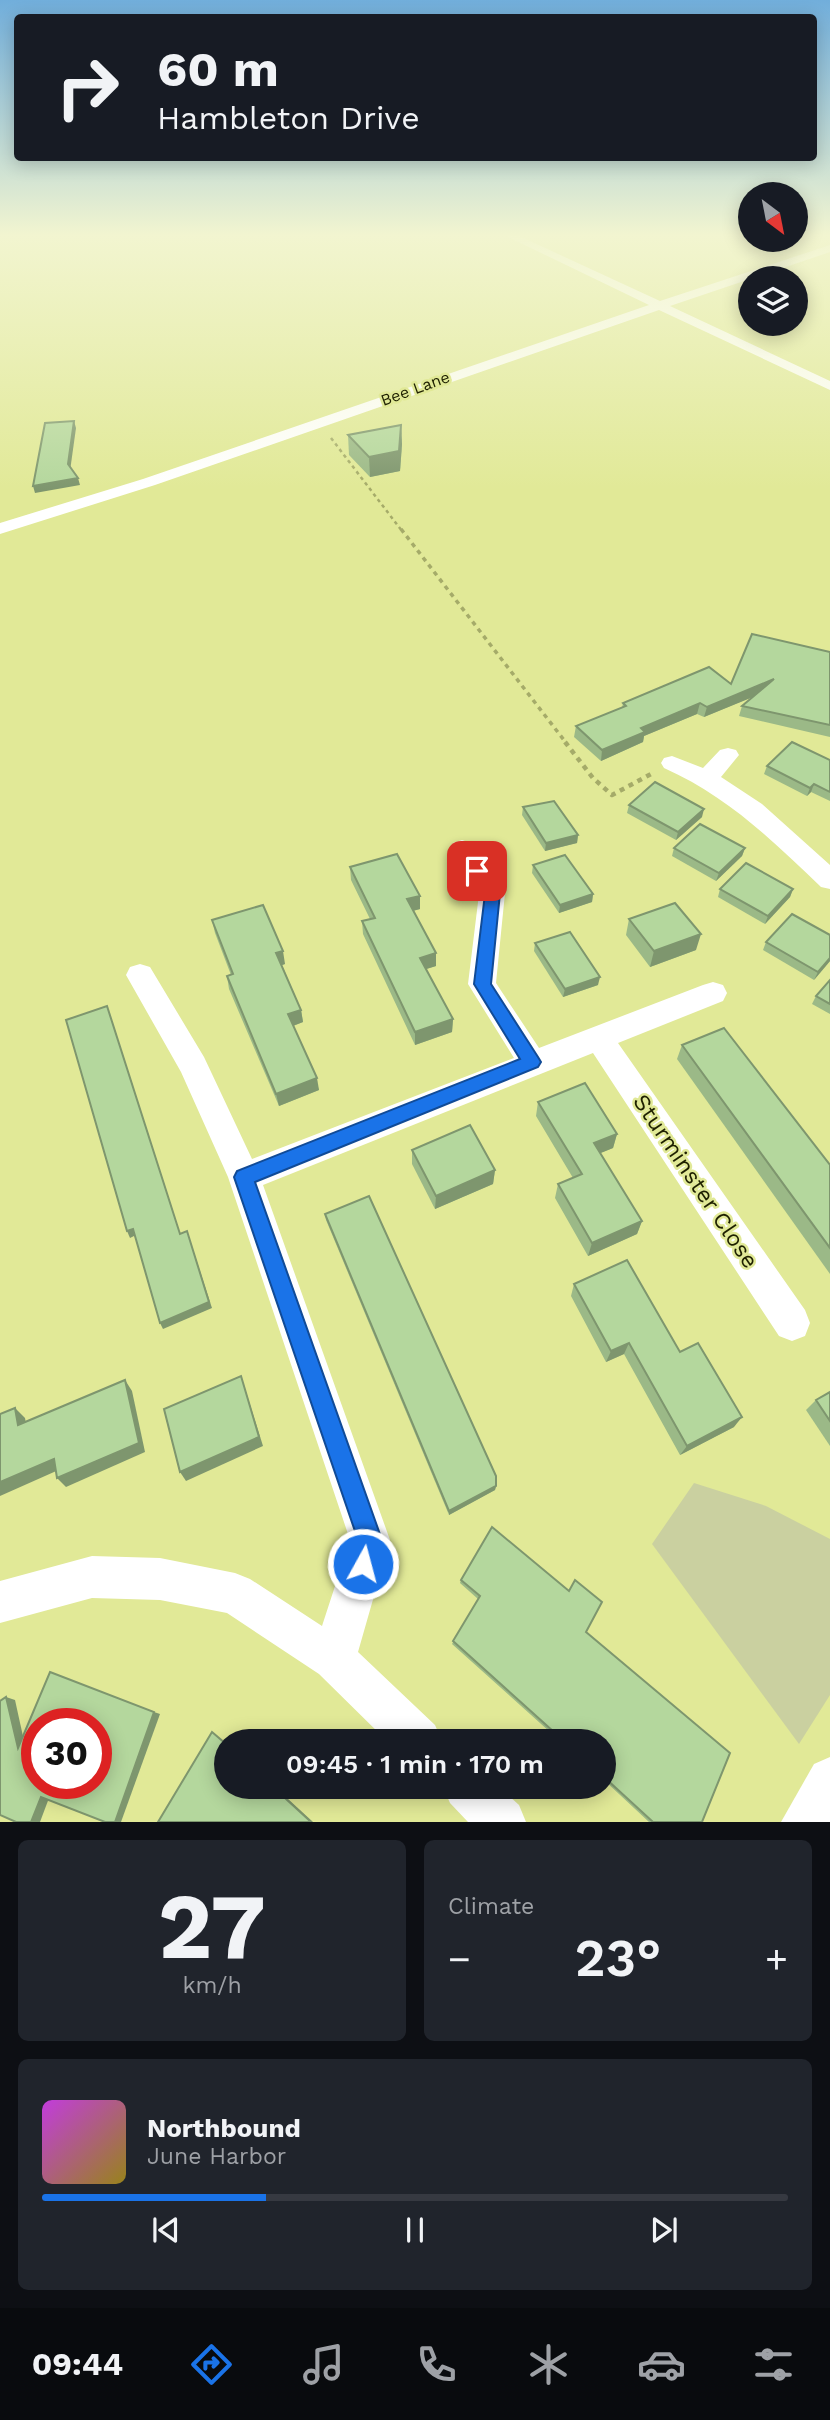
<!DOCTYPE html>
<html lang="en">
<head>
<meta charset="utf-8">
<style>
	:root { --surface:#171b24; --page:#20242c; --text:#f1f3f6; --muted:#9ea1a6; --line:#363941; --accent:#1a73e8 }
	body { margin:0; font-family:"Work Sans",sans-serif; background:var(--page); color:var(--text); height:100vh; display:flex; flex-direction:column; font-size:26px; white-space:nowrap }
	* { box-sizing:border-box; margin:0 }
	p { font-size:23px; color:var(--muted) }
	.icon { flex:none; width:38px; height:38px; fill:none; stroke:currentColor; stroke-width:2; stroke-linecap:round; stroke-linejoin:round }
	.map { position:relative; height:1822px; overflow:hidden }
	.panel { display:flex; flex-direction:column; gap:18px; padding:18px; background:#0d0f14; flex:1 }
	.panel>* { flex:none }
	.guide { position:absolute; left:14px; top:14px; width:803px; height:147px; border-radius:7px; box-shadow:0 4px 18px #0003; background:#171b24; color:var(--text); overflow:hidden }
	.needle { width:46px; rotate:148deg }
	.controls { position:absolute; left:738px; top:182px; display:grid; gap:14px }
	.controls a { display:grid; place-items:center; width:70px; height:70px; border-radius:50%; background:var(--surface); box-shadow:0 4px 18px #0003; font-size:35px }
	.speed { position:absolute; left:21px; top:1708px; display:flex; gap:14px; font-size:35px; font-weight:700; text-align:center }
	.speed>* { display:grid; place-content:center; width:91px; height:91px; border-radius:50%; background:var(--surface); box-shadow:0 4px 18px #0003; line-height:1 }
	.speed .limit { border:10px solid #d22; background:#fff; color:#111 }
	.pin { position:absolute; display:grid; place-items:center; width:60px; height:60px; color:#fff; margin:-30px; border-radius:14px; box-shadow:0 4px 10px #0006 }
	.me { position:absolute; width:77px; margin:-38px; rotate:7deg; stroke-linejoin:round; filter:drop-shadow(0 0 5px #0008) }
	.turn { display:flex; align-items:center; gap:24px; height:147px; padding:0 28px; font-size:32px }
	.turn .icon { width:91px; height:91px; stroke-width:2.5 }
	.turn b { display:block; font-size:49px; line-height:60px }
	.big { font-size:52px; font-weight:600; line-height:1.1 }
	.panel .tile { flex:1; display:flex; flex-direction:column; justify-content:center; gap:10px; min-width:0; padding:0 24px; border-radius:10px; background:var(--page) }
	.panel .dial { align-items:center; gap:0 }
	.dial b { font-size:91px; line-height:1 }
	.song { display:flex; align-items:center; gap:21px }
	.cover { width:84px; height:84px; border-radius:10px; background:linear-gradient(135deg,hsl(290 70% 55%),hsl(50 70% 35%)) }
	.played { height:7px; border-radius:4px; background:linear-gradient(90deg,var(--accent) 30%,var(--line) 30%) }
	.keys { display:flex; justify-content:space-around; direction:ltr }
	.heat { display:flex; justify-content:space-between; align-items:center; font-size:38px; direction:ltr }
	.panel .tiles { flex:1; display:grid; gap:18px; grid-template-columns:1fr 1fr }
	.tile:last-child { grid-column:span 2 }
	.trip { position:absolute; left:214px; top:1729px; width:402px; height:70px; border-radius:35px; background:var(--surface); box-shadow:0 4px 18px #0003; font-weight:600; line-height:70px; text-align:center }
	.tabs { display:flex; height:112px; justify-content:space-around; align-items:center; background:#090b0e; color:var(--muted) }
	.tabs .icon { width:49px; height:49px }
	.tabs .selected { color:var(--accent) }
	.tabs b { font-size:32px; color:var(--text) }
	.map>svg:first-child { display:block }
	.green { fill:#cad0a0 }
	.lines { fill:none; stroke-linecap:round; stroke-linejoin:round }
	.path-far2 { stroke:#a5ab69; stroke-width:2.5; stroke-dasharray:3.5 3.5; stroke-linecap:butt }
	.path-far1 { stroke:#a5ab69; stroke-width:3.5; stroke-dasharray:4.5 4.5; stroke-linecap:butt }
	.path { stroke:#a5ab69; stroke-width:4.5; stroke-dasharray:5 5; stroke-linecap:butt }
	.minor { fill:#fff; fill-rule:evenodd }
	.wall { fill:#9bb987 }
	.shaded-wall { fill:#7e966e }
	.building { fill:#b4d79d; stroke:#7e966e; stroke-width:2; fill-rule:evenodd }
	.route { fill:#1a73e8; stroke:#114b97; stroke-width:2 }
	.labels { text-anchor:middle; stroke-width:5; stroke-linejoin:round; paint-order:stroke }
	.far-street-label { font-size:16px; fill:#1e2000; stroke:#e1e997 }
	.near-street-label { font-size:23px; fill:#1e2000; stroke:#e1e997 }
</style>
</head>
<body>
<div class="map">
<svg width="830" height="1822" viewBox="0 0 830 1822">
	<rect width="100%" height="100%" fill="#e1e997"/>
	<polygon class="green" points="694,1483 766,1506 830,1539 830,1695 799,1744 652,1544"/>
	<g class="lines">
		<polyline class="path-far2" points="331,438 402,531"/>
		<polyline class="path-far1" points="401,529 567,744"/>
		<polyline class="path" points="565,742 593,778 612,795 651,774"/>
		<g class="minor">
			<polygon points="504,235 517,235 660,301 830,245 830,252 670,306 830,381 830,390 659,310 155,485 0,534 0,523 143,479 649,305"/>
			<path d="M 728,748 L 736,750 L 739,755 L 721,777 L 762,804 L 830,865 L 830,889 L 821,887 C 772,840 727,796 664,768 L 661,763 L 664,758 L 672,756 L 703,768 L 720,750 Z"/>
			<polygon points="462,840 471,843 505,893 496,983 539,1048 703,985 713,982 723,985 727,993 723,1001 618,1043 805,1310 810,1323 805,1336 792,1341 779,1336 593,1053 263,1185 390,1540 358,1652 435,1725 442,1741 387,1741 319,1674 227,1613 160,1600 92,1598 0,1623 0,1581 92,1556 160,1558 235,1573 250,1579 322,1626 350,1540 228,1177 181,1072 126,975 130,967 140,964 150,967 204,1057 252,1159 514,1058 468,984 479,894 450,849 453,843"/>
			<polygon points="830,1757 830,1822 781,1822 814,1764"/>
			<polygon points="443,1787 499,1787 519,1805 526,1822 468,1822 450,1803"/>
		</g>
	</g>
	<g class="wall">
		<polygon points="401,425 402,444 400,471 370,477 349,455 348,435"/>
		<polygon points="830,652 830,737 739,716 742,706 752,697 704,717 697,714 644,736 643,742 601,761 574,737 576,726 622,708 623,703 731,684"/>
		<polygon points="830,760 830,801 811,792 807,796 764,774 767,766"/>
		<polygon points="629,805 702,817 676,840 627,813"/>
		<polygon points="523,807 578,835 577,843 545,851 522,815"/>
		<polygon points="674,848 745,848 742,856 716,881 672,856"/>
		<polygon points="533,865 593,894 592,902 559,913 532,873"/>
		<polygon points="350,867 420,896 420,909 413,911 436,953 436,966 426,969 453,1019 452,1032 415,1045 363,934 362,921 370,919 351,880"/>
		<polygon points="720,889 793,889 790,897 765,924 718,897"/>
		<polygon points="629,919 696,950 650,967 626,935"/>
		<polygon points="212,920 285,964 282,965 301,1010 303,1022 293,1026 319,1090 279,1106 229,989 227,976 231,975 215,933"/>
		<polygon points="830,935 830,961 814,980 763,950 766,942"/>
		<polygon points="535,943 598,985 563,997 534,951"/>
		<polygon points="830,980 830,1014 812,1004 816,996"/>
		<polygon points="682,1045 830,1165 830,1274 677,1059"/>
		<polygon points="538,1102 617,1134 613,1148 600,1153 642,1221 637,1234 588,1256 555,1198 558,1184 573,1178 536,1116"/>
		<polygon points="412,1150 495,1170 493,1184 435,1209 412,1164"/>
		<polygon points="325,1214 496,1486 495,1490 449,1515 326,1220"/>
		<polygon points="574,1284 680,1352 734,1427 680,1455 624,1354 606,1362 571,1296"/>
		<polygon points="830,1392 830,1446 806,1410 816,1400"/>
		<polygon points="461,1580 586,1632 702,1822 649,1822 604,1780 604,1741 560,1741 452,1644 478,1599 460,1583"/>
	</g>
	<g class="shaded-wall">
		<polygon points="74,421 76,428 70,471 68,464"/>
		<polygon points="401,425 402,444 400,471 370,477 369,457"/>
		<polygon points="78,478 80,485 35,493 33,486"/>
		<polygon points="774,679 770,690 704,717 707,707"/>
		<polygon points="700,703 697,714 644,736 643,742 601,761 602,750 641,728"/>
		<polygon points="814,784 811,792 807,796 810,788"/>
		<polygon points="704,809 702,817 676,840 678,832"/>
		<polygon points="578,835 577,843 545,851 546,843"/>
		<polygon points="745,848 742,856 716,881 719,873"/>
		<polygon points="793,889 790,897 765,924 768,916"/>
		<polygon points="593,894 592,902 559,913 560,905"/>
		<polygon points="420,896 420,909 408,912 407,899"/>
		<polygon points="701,934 696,950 650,967 654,951"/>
		<polygon points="283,951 285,964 279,966 276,953"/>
		<polygon points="436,953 436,966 420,971 420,958"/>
		<polygon points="830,958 830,961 814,980 818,972"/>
		<polygon points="600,977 598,985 563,997 565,989"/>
		<polygon points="301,1010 303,1022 290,1027 288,1014"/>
		<polygon points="453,1019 452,1032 415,1045 415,1032"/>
		<polygon points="317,1078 319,1090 279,1106 276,1094"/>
		<polygon points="617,1134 613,1148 591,1157 594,1143"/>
		<polygon points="495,1170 493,1184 435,1209 436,1196"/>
		<polygon points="642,1221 637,1234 588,1256 592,1243"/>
		<polygon points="133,1229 136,1235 130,1238 127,1231"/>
		<polygon points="187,1231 212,1308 163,1329 160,1323"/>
		<polygon points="629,1343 624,1354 606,1362 611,1351"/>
		<polygon points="241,1376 263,1446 186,1481 180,1472"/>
		<polygon points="125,1380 132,1391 145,1452 66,1487 57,1478"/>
		<polygon points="15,1408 25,1418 28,1435 18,1425"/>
		<polygon points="742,1417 734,1427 680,1455 687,1446"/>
		<polygon points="54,1459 63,1468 0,1496 0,1482"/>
		<polygon points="496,1486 495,1490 449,1515 449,1511"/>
		<polygon points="6,1697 15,1700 26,1750 18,1748"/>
		<polygon points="154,1712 160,1714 121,1822 115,1822"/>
		<polygon points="273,1787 275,1787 313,1822 311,1822"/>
		<polygon points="41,1797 49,1798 40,1822 31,1822"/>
	</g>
	<g class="building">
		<polygon points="74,421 68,464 78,478 33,486 45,423"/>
		<polygon points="401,425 399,451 369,457 348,435"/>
		<polygon points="752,634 830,652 830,725 742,706 774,679 707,707 700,703 641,728 645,732 602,750 576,726 626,706 623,703 709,667 731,684"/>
		<polygon points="792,742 830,760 830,792 814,784 810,788 767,766"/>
		<polygon points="655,782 704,809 678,832 629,805"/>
		<polygon points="554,801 578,835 546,843 523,807"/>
		<polygon points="700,824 745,848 719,873 674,848"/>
		<polygon points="397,854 420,896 407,899 436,953 420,958 453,1019 415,1032 362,921 375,918 350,867"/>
		<polygon points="565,855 593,894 560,905 533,865"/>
		<polygon points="746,863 793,889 768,916 720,889"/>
		<polygon points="675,903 701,934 654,951 629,919"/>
		<polygon points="263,905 283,951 276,953 301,1010 288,1014 317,1078 276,1094 227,976 233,974 212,920"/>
		<polygon points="792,914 830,935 830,958 818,972 766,942"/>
		<polygon points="570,932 600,977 565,989 535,943"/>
		<polygon points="830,980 830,1004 816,996"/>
		<polygon points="107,1006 180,1234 187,1231 209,1302 160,1323 133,1229 127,1231 66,1020"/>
		<polygon points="724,1028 830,1165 830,1248 682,1045"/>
		<polygon points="585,1083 617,1134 594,1143 642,1221 592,1243 558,1184 582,1174 538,1102"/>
		<polygon points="470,1125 495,1170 436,1196 412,1150"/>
		<polygon points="369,1196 496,1476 496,1486 449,1511 325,1214"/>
		<polygon points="627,1260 680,1352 698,1343 742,1417 687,1446 629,1343 611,1351 574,1284"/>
		<polygon points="241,1376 259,1437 180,1472 164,1409"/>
		<polygon points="125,1380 139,1443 57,1478 54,1459 0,1482 0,1414 15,1408 18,1425"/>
		<polygon points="830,1392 830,1421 816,1400"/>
		<polygon points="492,1527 569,1591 575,1580 602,1602 586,1632 730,1753 702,1822 653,1822 604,1777 604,1741 564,1741 453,1641 480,1596 461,1580"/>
		<path d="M 50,1672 L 154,1712 L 115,1822 L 105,1822 L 41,1797 L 31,1822 L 16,1822 L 0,1815 L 0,1701 L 6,1697 L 18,1748 ZM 37,1724 L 96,1724 L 96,1783 L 37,1783 Z"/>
		<polygon points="212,1732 226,1744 226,1787 273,1787 311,1822 158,1822"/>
	</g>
	<linearGradient id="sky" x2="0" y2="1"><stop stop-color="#71aedb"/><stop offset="0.48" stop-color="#f2f5d0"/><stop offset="1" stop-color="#f2f5d0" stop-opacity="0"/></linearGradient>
	<rect width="830" height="490" fill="url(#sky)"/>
	<polygon class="route" points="477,866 482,867 500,893 491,984 538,1057 541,1062 538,1067 255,1182 382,1540 372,1573 363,1577 354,1573 350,1564 358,1540 234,1177 237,1171 520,1059 474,984 485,894 469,871"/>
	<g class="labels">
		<g class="far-street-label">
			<text transform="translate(415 388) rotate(-20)" y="6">Bee Lane</text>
		</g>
		<g class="near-street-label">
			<text transform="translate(696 1181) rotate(56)" y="8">Sturminster Close</text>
		</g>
	</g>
</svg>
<div class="controls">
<a><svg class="needle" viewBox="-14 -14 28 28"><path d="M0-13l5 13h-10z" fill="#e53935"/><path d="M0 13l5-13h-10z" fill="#9ea1a6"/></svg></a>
<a><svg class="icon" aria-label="layers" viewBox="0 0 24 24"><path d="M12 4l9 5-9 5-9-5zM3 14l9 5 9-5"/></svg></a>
</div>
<div class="speed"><div class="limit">30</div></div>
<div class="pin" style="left:477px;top:871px;background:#d93025"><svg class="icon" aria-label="arrive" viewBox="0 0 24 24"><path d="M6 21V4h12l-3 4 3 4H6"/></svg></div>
<svg class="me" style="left:363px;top:1564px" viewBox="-20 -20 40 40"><circle r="17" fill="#1a73e8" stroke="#fff" stroke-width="3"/><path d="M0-11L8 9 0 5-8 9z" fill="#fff"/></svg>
<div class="trip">09:45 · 1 min · 170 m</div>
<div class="guide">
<div class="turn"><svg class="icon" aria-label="right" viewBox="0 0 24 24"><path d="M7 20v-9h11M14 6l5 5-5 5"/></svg><div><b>60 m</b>Hambleton Drive</div></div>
</div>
</div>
<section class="panel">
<div class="tiles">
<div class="tile dial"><b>27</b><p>km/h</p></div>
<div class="tile"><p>Climate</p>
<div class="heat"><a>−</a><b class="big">23°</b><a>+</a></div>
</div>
<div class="tile">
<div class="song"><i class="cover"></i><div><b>Northbound</b><p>June Harbor</p></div></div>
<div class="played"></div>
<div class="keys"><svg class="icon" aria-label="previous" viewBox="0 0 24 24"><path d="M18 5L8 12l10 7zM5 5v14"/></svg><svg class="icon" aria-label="pause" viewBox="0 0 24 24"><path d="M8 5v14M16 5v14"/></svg><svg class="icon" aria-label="next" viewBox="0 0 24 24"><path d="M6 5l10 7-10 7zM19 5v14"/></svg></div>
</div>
</div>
</section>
<nav class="tabs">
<b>09:44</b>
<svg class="icon selected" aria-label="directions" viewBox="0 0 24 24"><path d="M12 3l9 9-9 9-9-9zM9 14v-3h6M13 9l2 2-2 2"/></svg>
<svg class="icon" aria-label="music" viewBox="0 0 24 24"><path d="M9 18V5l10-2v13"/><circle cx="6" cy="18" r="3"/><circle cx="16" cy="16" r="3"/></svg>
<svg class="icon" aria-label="phone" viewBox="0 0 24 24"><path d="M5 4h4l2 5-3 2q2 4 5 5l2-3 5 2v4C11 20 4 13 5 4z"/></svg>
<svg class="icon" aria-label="climate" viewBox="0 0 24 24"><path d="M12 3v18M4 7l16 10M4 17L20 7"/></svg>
<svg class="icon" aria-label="car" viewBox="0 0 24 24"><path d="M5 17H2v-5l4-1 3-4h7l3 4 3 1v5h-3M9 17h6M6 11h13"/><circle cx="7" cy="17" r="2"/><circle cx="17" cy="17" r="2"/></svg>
<svg class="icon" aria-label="filters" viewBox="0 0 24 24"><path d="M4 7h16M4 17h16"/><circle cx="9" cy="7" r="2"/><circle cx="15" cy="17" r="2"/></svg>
</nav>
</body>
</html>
